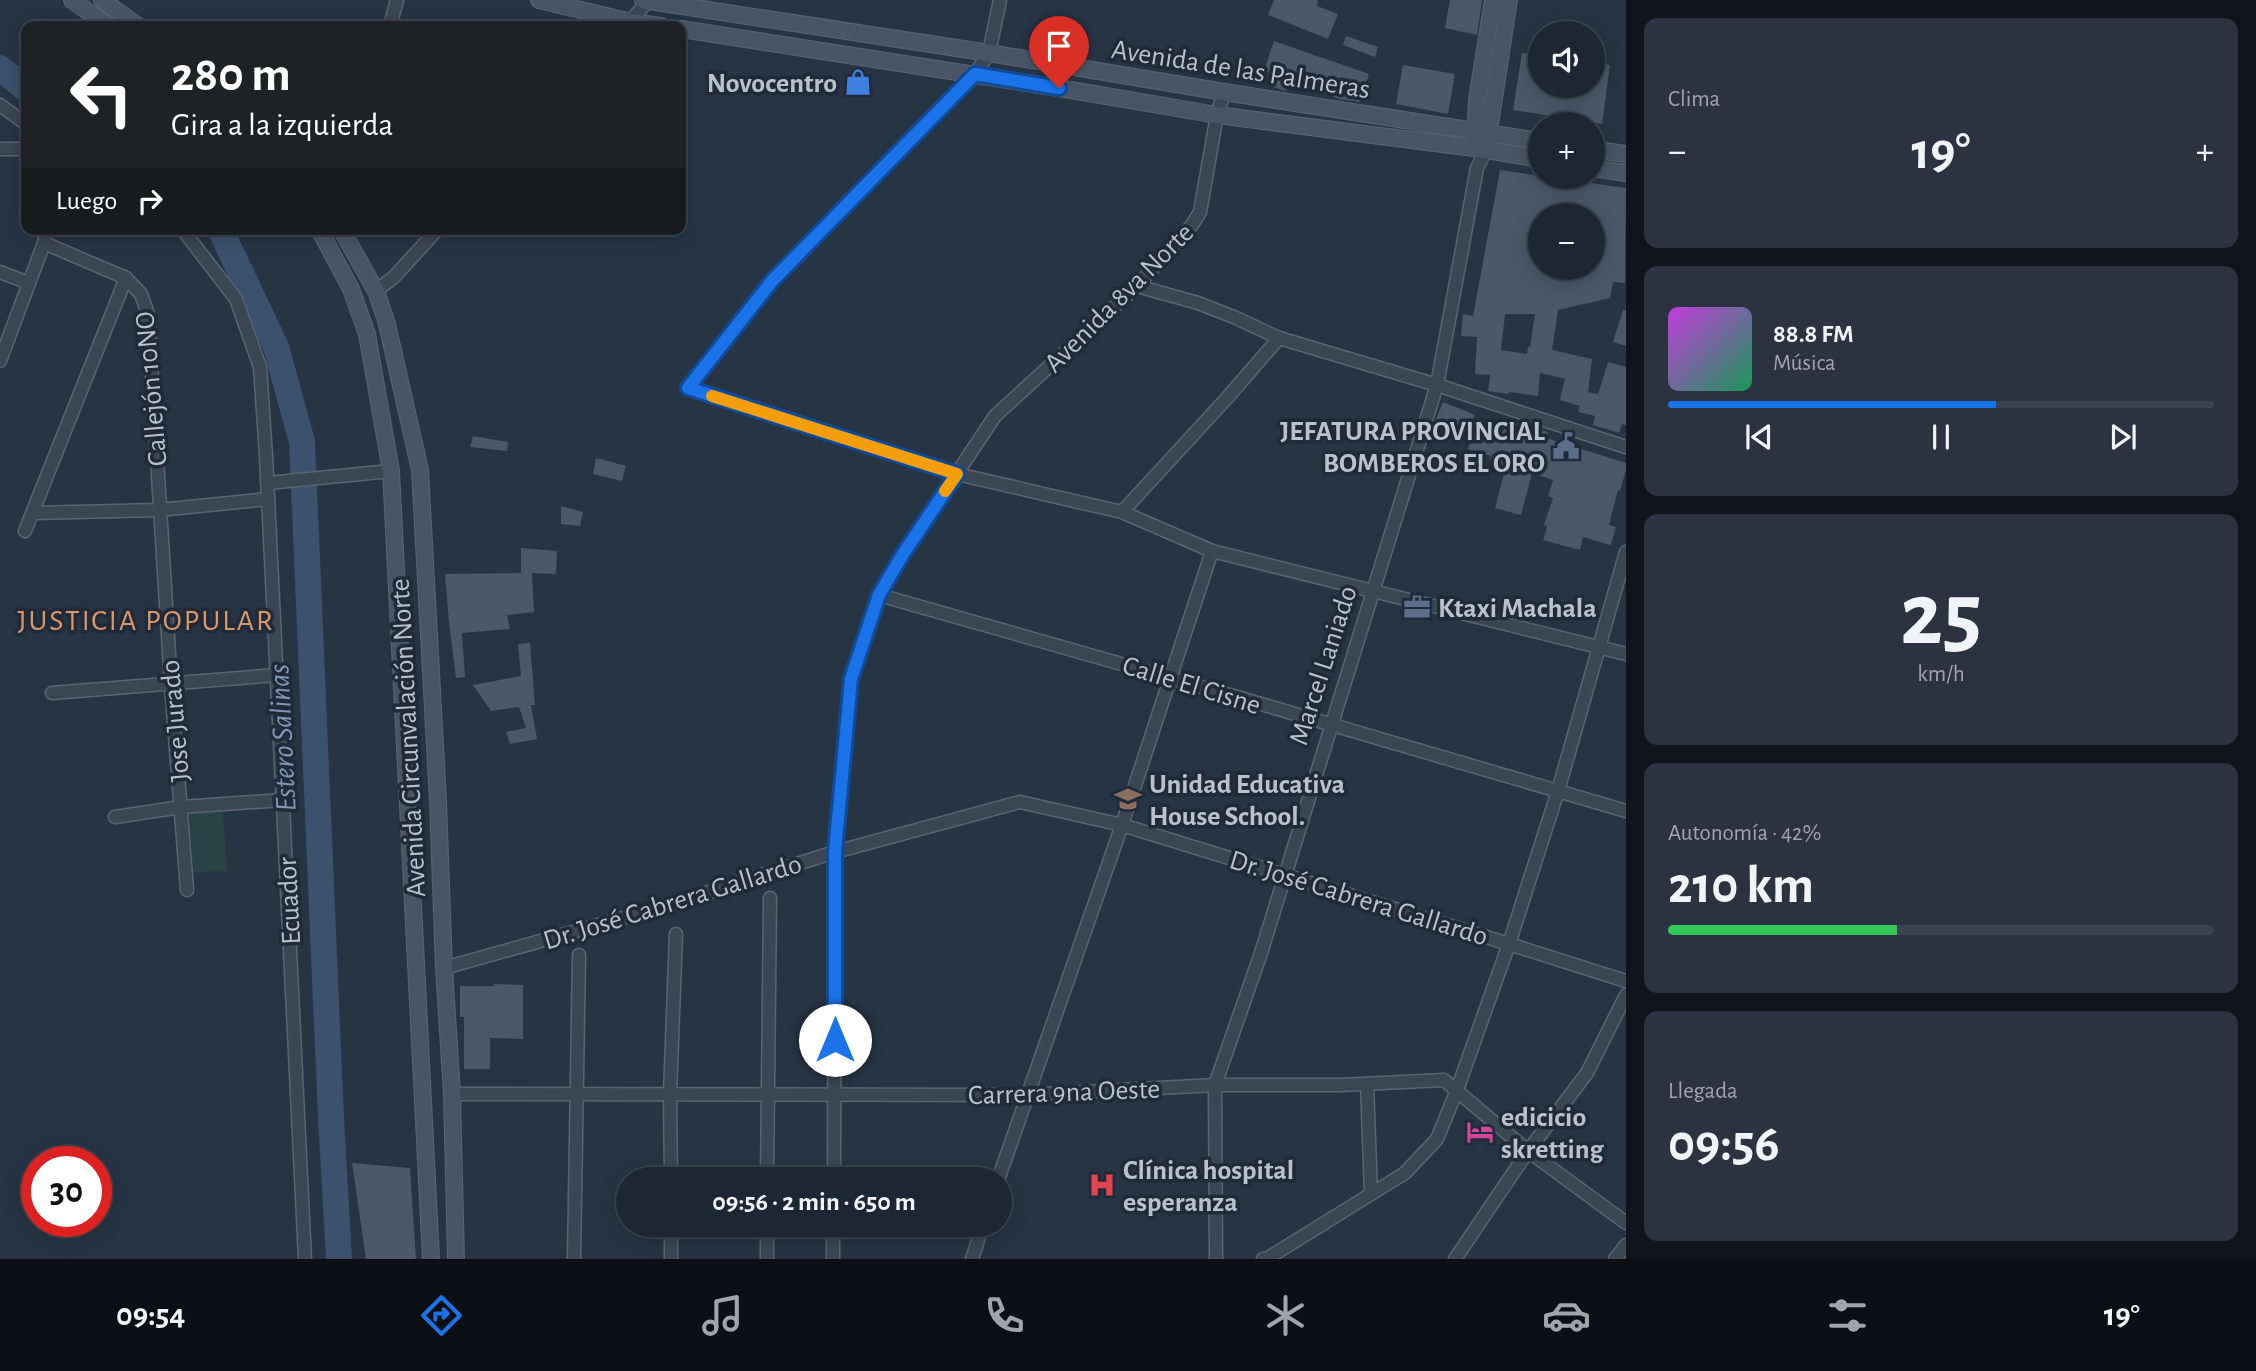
<!DOCTYPE html>
<html lang="es">
<head>
<meta charset="utf-8">
<style>
	:root { --surface:#1d2733; --page:#2a333f; --text:#f1f3f6; --muted:#a0a5ac; --line:#3b444e; --accent:#1a73e8 }
	body { margin:0; font-family:"Alegreya Sans",sans-serif; background:var(--page); color:var(--text); height:100vh; display:flex; flex-direction:column; font-size:26px; white-space:nowrap }
	* { box-sizing:border-box; margin:0 }
	p { font-size:23px; color:var(--muted) }
	.icon { flex:none; width:38px; height:38px; fill:none; stroke:currentColor; stroke-width:2; stroke-linecap:round; stroke-linejoin:round }
	.map { position:relative; flex:1; overflow:hidden }
	.sheet { display:flex; flex-direction:column; gap:18px; padding:18px; background:#10151c; width:630px }
	.sheet>* { flex:none }
	.top-card { position:absolute; left:21px; top:21px; width:665px; height:214px; border-radius:14px; box-shadow:0 4px 18px #0003,0 0 0 2px var(--line); background:#202124; color:#fff; overflow:hidden }
	.tools { position:absolute; left:1528px; top:21px; display:grid; gap:14px }
	.tools a { display:grid; place-items:center; width:77px; height:77px; border-radius:50%; background:var(--surface); box-shadow:0 4px 18px #0003,0 0 0 2px var(--line); font-size:35px }
	.speed { position:absolute; left:21px; top:1146px; display:flex; gap:14px; font-size:35px; font-weight:700; text-align:center }
	.speed>* { display:grid; place-content:center; width:91px; height:91px; border-radius:50%; background:var(--surface); box-shadow:0 4px 18px #0003,0 0 0 2px var(--line); line-height:1 }
	.speed .limit { border:10px solid #d22; background:#fff; color:#111 }
	.pin { position:absolute; display:grid; place-items:center; width:60px; height:60px; color:#fff; margin:-72px -30px; border-radius:50% 50% 50% 0; rotate:-45deg; box-shadow:0 0 7px #0007 }
	.pin .icon { rotate:45deg }
	.me { position:absolute; width:77px; margin:-38px; rotate:0deg; stroke-linejoin:round; filter:drop-shadow(0 0 5px #0008) }
	.turn { display:flex; align-items:center; gap:24px; height:147px; padding:0 35px; font-size:32px }
	.turn .icon { width:91px; height:91px; stroke-width:2.5 }
	.turn b { display:block; font-size:49px; line-height:60px }
	.then { display:flex; align-items:center; height:66px; padding:0 35px; background:#0003; gap:14px; font-size:26px }
	.big { font-size:52px; font-weight:700; line-height:1.1 }
	.sheet .tile { flex:1; display:flex; flex-direction:column; justify-content:center; gap:10px; min-width:0; padding:0 24px; border-radius:14px; background:var(--page) }
	.sheet .dial { align-items:center; gap:0 }
	.dial b { font-size:91px; line-height:1 }
	.song { display:flex; align-items:center; gap:21px }
	.cover { width:84px; height:84px; border-radius:10px; background:linear-gradient(135deg,hsl(290 70% 55%),hsl(150 70% 35%)) }
	.played { height:7px; border-radius:4px; background:linear-gradient(90deg,var(--accent) 60%,var(--line) 60%) }
	.keys { display:flex; justify-content:space-around; direction:ltr }
	.heat { display:flex; justify-content:space-between; align-items:center; font-size:38px; direction:ltr }
	.charge { height:10px; border-radius:5px; background:linear-gradient(90deg,#34c759 42%,var(--line) 0) }
	.trip { position:absolute; left:616px; top:1167px; width:396px; height:70px; border-radius:35px; background:var(--surface); box-shadow:0 4px 18px #0003,0 0 0 2px var(--line); font-weight:700; line-height:70px; text-align:center }
	.menu { display:flex; height:112px; justify-content:space-around; align-items:center; background:#0c1014; color:var(--muted) }
	.menu .icon { width:49px; height:49px }
	.menu .active { color:var(--accent) }
	.menu b { font-size:32px; color:var(--text) }
	main { display:flex; flex:1; min-height:0 }
	.map>svg:first-child { display:block }
	.green { fill:#294245 }
	.lines { fill:none; stroke-linecap:round; stroke-linejoin:round }
	.river { stroke:#3c516d; stroke-width:26 }
	.building { fill:#4b586a; fill-rule:evenodd }
	.street-casing { stroke:#5a6471; stroke-width:15 }
	.secondary-casing { stroke:#5a6471; stroke-width:18 }
	.street { stroke:#3b4654; stroke-width:12 }
	.secondary { stroke:#495567; stroke-width:16 }
	.route-casing { stroke:#114b97; stroke-width:18 }
	.route { stroke:#1a73e8; stroke-width:12 }
	.slow { stroke:#f59e0b; stroke-width:12 }
	.labels { text-anchor:middle; stroke-width:7; stroke-linejoin:round; paint-order:stroke }
	.street-label { font-size:28px; fill:#b9c1cd; stroke:#202a39 }
	.poi-label { font-size:28px; font-weight:bold; fill:#b9c1cd; stroke:#202a39; text-anchor:start }
	.neighbourhood-label { font-size:30px; letter-spacing:2px; fill:#d99868; stroke:#202a39 }
	.water-label { font-size:30px; font-style:italic; fill:#7f97b4; stroke:#202a39 }
</style>
</head>
<body>
<main>
<div class="map">
<svg width="1626" height="1259" viewBox="0 0 1626 1259">
	<rect width="100%" height="100%" fill="#273444"/>
	<polygon class="green" points="223,811 227,871 193,873 189,813"/>
	<g class="lines">
		<g class="river">
			<polyline points="0,68 26,89"/>
			<polyline points="220,229 276,347 302,442 331,1118 339,1259"/>
		</g>
	</g>
	<g class="building">
		<polygon points="1274,0 1318,0 1317,6 1338,14 1328,39 1268,15"/>
		<polygon points="1450,0 1482,0 1477,35 1445,28"/>
		<polygon points="1346,36 1378,47 1375,57 1343,45"/>
		<polygon points="1274,41 1369,74 1360,102 1339,99 1290,80 1286,91 1273,87 1277,75 1264,71"/>
		<polygon points="1522,53 1540,55 1540,86 1592,86 1592,62 1610,65 1602,124 1513,110"/>
		<polygon points="1403,65 1455,74 1448,114 1396,104"/>
		<path d="M 1500,170 L 1626,188 L 1625,283 L 1613,282 L 1610,298 L 1558,310 L 1552,350 L 1592,359 L 1588,392 L 1598,394 L 1608,362 L 1626,367 L 1626,425 L 1622,424 L 1619,433 L 1593,425 L 1595,416 L 1578,412 L 1580,406 L 1560,400 L 1565,379 L 1540,373 L 1538,396 L 1509,392 L 1509,394 L 1488,391 L 1490,375 L 1475,374 L 1477,337 L 1461,336 L 1463,314 L 1473,316 ZM 1540,215 L 1592,215 L 1592,268 L 1540,268 ZM 1505,314 L 1535,314 L 1530,347 L 1528,347 L 1527,354 L 1501,350 Z"/>
		<polygon points="1623,310 1626,310 1626,346 1613,342"/>
		<polygon points="1443,402 1475,415 1472,422 1503,432 1506,420 1548,432 1546,438 1626,463 1626,470 1620,491 1618,490 1609,525 1616,527 1611,545 1583,537 1580,550 1543,540 1547,527 1544,525 1553,498 1548,496 1553,480 1532,473 1521,515 1495,508 1506,466 1490,461 1491,456 1468,449 1472,436 1435,422"/>
		<polygon points="473,436 508,442 507,451 470,447"/>
		<polygon points="596,458 626,466 622,481 593,474"/>
		<polygon points="561,506 583,512 580,526 561,524"/>
		<polygon points="521,548 557,551 556,574 532,573 534,612 507,615 510,629 462,633 465,677 456,678 449,622 445,574 521,573"/>
		<polygon points="530,643 535,705 531,705 537,739 510,744 506,732 526,728 519,707 491,711 473,685 521,676 518,644"/>
		<polygon points="494,984 523,985 523,1039 490,1038 490,1069 464,1069 464,1017 460,1017 460,986 494,986"/>
		<polygon points="352,1163 410,1168 416,1259 366,1259"/>
	</g>
	<g class="lines">
		<defs>
			<g id="street">
				<polyline points="1000,0 989,53 975,74 772,281 688,388 957,474 1122,512 1212,551 1626,654"/>
				<polyline points="390,26 397,0"/>
				<polyline points="626,26 649,0"/>
				<polyline points="0,105 26,124"/>
				<polyline points="0,149 26,149"/>
				<polyline points="182,229 236,299 260,367 266,456 305,1259"/>
				<polyline points="44,243 126,278 141,294 148,314 171,685 187,890"/>
				<polyline points="0,272 29,283"/>
				<polyline points="1137,286 1198,303 1234,317 1279,338 1437,385 1626,447"/>
				<polyline points="376,291 394,277 438,229"/>
				<polyline points="0,361 44,243 47,229"/>
				<polyline points="267,483 391,471"/>
				<polyline points="1122,512 1227,398 1279,338"/>
				<polyline points="33,513 159,510 268,499"/>
				<polyline points="25,531 126,278"/>
				<path d="M 879,595 C 1129,665 1377,737 1626,811"/>
				<polyline points="52,693 277,675"/>
				<polyline points="115,817 181,807 283,800"/>
				<polyline points="444,968 655,909 835,852 1020,802 1122,825 1509,944 1626,981"/>
				<polyline points="1367,1084 1371,1194"/>
				<polyline points="452,1094 1026,1095 1215,1085 1341,1085 1444,1080 1528,1151 1626,1223"/>
				<polyline points="671,1180 670,1094 676,934"/>
				<polyline points="767,1180 770,898"/>
				<polyline points="834,1180 835,852 851,679 879,595 903,554 995,416 1137,286 1192,225 1200,212 1217,115 1224,92"/>
				<polyline points="998,1180 1122,825 1212,551"/>
				<polyline points="671,1225 671,1259"/>
				<polyline points="574,1259 579,955"/>
				<polyline points="767,1259 767,1225"/>
				<polyline points="833,1259 833,1225"/>
				<polyline points="972,1259 983,1225"/>
				<polyline points="1216,1259 1215,1085 1261,953 1437,385 1477,168 1486,150"/>
				<polyline points="1263,1259 1268,1258 1405,1173 1437,1139 1457,1090 1509,944 1558,791 1626,552"/>
				<polyline points="1455,1259 1528,1151 1587,1073 1626,995"/>
				<polyline points="1615,1259 1626,1245"/>
			</g>
			<g id="secondary">
				<polyline points="72,0 108,26"/>
				<polyline points="102,0 138,26"/>
				<polyline points="539,0 631,22 661,26"/>
				<polyline points="643,0 989,53 1224,92 1540,141"/>
				<polyline points="681,29 1059,88 1217,115 1474,148 1540,159"/>
				<polyline points="1475,140 1477,100 1493,0"/>
				<polyline points="1487,144 1509,0"/>
				<polyline points="1592,149 1626,154"/>
				<polyline points="1592,168 1626,173"/>
				<polyline points="319,229 351,289 367,334 391,471 431,1259"/>
				<polyline points="341,229 376,291 387,324 420,470 438,801 444,968 452,1094 456,1259"/>
			</g>
		</defs>
		<use href="#street" class="street-casing"/>
		<use href="#secondary" class="secondary-casing"/>
		<use href="#street" class="street"/>
		<use href="#secondary" class="secondary"/>
	</g>
	<g class="lines">
		<defs>
			<polyline id="route" points="835,1040 835,852 851,679 879,595 903,554 957,474 688,388 772,281 975,74 1059,88"/>
		</defs>
		<use href="#route" class="route-casing"/>
		<use href="#route" class="route"/>
		<polyline class="slow" points="712,396 957,474 945,491"/>
	</g>
	<defs>
		<symbol id="shop-bare" viewBox="-9 -9 18 18"><path d="M-5-2.5h2.3a2.7 3.5 0 0 1 5.4 0H5L5.5 6h-11ZM-1.5-2.5h3a1.5 2.3 0 0 0-3 0Z" fill="#3f7fe0" stroke="#202a39" stroke-width="2.5" paint-order="stroke"/></symbol>
		<symbol id="civic-bare" viewBox="-9 -9 18 18"><path d="M-.6-6.5H3V-4.5H.6V-3L4-1V1h2V6H-6V1h2V-1L-.6-3ZM-1.2 2.5V6h2.4V2.5Z" fill="#5c6f8a" stroke="#202a39" stroke-width="2.5" paint-order="stroke"/></symbol>
		<symbol id="office-bare" viewBox="-9 -9 18 18"><path d="M-6-3h4V-5.5h4V-3h4V5H-6ZM-1-4.5V-3h2v-1.5ZM-6 0V1H6V0Z" fill="#5c6f8a" stroke="#202a39" stroke-width="2.5" paint-order="stroke"/></symbol>
		<symbol id="school-bare" viewBox="-9 -9 18 18"><path d="M0-5L7-2L0 1L-7-2ZM-4 1L0 2.5L4 1V4Q0 6-4 4Z" fill="#8d6e63" stroke="#202a39" stroke-width="2.5" paint-order="stroke"/></symbol>
		<symbol id="hotel-bare" viewBox="-9 -9 18 18"><path d="M-6-4.5h1.5V1H6V5H4.5V3h-9V5H-6ZM-4 0a1.8 1.8 0 1 1 3.6 0ZM.5 0V-2.5h3Q6-2.5 6 0Z" fill="#d1479c" stroke="#202a39" stroke-width="2.5" paint-order="stroke"/></symbol>
		<symbol id="hospital-bare" viewBox="-9 -9 18 18"><path d="M-5-5h3v3.5h4V-5h3V5h-3V1.5h-4V5h-3Z" fill="#e0444e" stroke="#202a39" stroke-width="2.5" paint-order="stroke"/></symbol>
	</defs>
	<g fill-rule="evenodd">
		<use href="#shop-bare" x="839" y="63" width="38" height="38"/>
		<use href="#civic-bare" x="1547" y="427" width="38" height="38"/>
		<use href="#office-bare" x="1398" y="588" width="38" height="38"/>
		<use href="#school-bare" x="1109" y="780" width="38" height="38"/>
		<use href="#hotel-bare" x="1461" y="1113" width="38" height="38"/>
		<use href="#hospital-bare" x="1083" y="1166" width="38" height="38"/>
	</g>
	<g class="labels">
		<g class="street-label">
			<text transform="translate(1241 68) rotate(9)" y="10">Avenida de las Palmeras</text>
			<text transform="translate(1118 297) rotate(-45)" y="10">Avenida 8va Norte</text>
			<text transform="translate(150 389) rotate(-95)" y="10">Callejón 10NO</text>
			<text transform="translate(1322 665) rotate(-72)" y="10">Marcel Laniado</text>
			<text transform="translate(1192 684) rotate(17)" y="10">Calle El Cisne</text>
			<text transform="translate(174 721) rotate(-95)" y="10">Jose Jurado</text>
			<text transform="translate(407 738) rotate(-93)" y="10">Avenida Circunvalación Norte</text>
			<text transform="translate(1359 897) rotate(17)" y="10">Dr. José Cabrera Gallardo</text>
			<text transform="translate(288 901) rotate(-93)" y="10">Ecuador</text>
			<text transform="translate(672 901) rotate(-17)" y="10">Dr. José Cabrera Gallardo</text>
			<text transform="translate(1064 1091) rotate(-2)" y="10">Carrera 9na Oeste</text>
		</g>
		<g class="poi-label">
			<text x="837" y="92" text-anchor="end">Novocentro</text>
			<text x="1545" y="440" text-anchor="end">JEFATURA PROVINCIAL<tspan x="1545" dy="32">BOMBEROS EL ORO</tspan></text>
			<text x="1438" y="617">Ktaxi Machala</text>
			<text x="1149" y="793">Unidad Educativa<tspan x="1149" dy="32">House School.</tspan></text>
			<text x="1501" y="1126">edicicio<tspan x="1501" dy="32">skretting</tspan></text>
			<text x="1123" y="1179">Clínica hospital<tspan x="1123" dy="32">esperanza</tspan></text>
		</g>
		<g class="neighbourhood-label">
			<text x="146" y="630">JUSTICIA POPULAR</text>
		</g>
		<g class="water-label">
			<text transform="translate(282 738) rotate(-93)" y="10">Estero Salinas</text>
		</g>
	</g>
</svg>
<div class="tools">
<a><svg class="icon" aria-label="sound" viewBox="0 0 24 24"><path d="M4 9h4l5-4v14l-5-4H4zM17 9q2 3 0 6"/></svg></a>
<a>+</a>
<a>−</a>
</div>
<div class="speed"><div class="limit">30</div></div>
<div class="pin" style="left:1059px;top:88px;background:#d93025"><svg class="icon" aria-label="arrive" viewBox="0 0 24 24"><path d="M6 21V4h12l-3 4 3 4H6"/></svg></div>
<svg class="me" style="left:835px;top:1040px" viewBox="-20 -20 40 40"><circle r="19" fill="#fff"/><path d="M0-13L10 11 0 6-10 11z" fill="#1a73e8"/></svg>
<div class="trip">09:56 · 2 min · 650 m</div>
<div class="top-card">
<div class="turn"><svg class="icon" aria-label="left" viewBox="0 0 24 24"><path d="M17 20v-9H6M10 6l-5 5 5 5"/></svg><div><b>280 m</b>Gira a la izquierda</div></div>
<div class="then">Luego<svg class="icon" aria-label="right" viewBox="0 0 24 24"><path d="M7 20v-9h11M14 6l5 5-5 5"/></svg></div>
</div>
</div>
<section class="sheet">
<div class="tile"><p>Clima</p>
<div class="heat"><a>−</a><b class="big">19°</b><a>+</a></div>
</div>
<div class="tile">
<div class="song"><i class="cover"></i><div><b>88.8 FM</b><p>Música</p></div></div>
<div class="played"></div>
<div class="keys"><svg class="icon" aria-label="previous" viewBox="0 0 24 24"><path d="M18 5L8 12l10 7zM5 5v14"/></svg><svg class="icon" aria-label="pause" viewBox="0 0 24 24"><path d="M8 5v14M16 5v14"/></svg><svg class="icon" aria-label="next" viewBox="0 0 24 24"><path d="M6 5l10 7-10 7zM19 5v14"/></svg></div>
</div>
<div class="tile dial"><b>25</b><p>km/h</p></div>
<div class="tile"><p>Autonomía · 42%</p><b class="big">210 km</b><div class="charge"></div></div>
<div class="tile"><p>Llegada</p><b class="big">09:56</b></div>
</section>
</main>
<nav class="menu">
<b>09:54</b>
<svg class="icon active" aria-label="directions" viewBox="0 0 24 24"><path d="M12 3l9 9-9 9-9-9zM9 14v-3h6M13 9l2 2-2 2"/></svg>
<svg class="icon" aria-label="music" viewBox="0 0 24 24"><path d="M9 18V5l10-2v13"/><circle cx="6" cy="18" r="3"/><circle cx="16" cy="16" r="3"/></svg>
<svg class="icon" aria-label="phone" viewBox="0 0 24 24"><path d="M5 4h4l2 5-3 2q2 4 5 5l2-3 5 2v4C11 20 4 13 5 4z"/></svg>
<svg class="icon" aria-label="climate" viewBox="0 0 24 24"><path d="M12 3v18M4 7l16 10M4 17L20 7"/></svg>
<svg class="icon" aria-label="car" viewBox="0 0 24 24"><path d="M5 17H2v-5l4-1 3-4h7l3 4 3 1v5h-3M9 17h6M6 11h13"/><circle cx="7" cy="17" r="2"/><circle cx="17" cy="17" r="2"/></svg>
<svg class="icon" aria-label="filters" viewBox="0 0 24 24"><path d="M4 7h16M4 17h16"/><circle cx="9" cy="7" r="2"/><circle cx="15" cy="17" r="2"/></svg>
<b>19°</b>
</nav>
</body>
</html>
